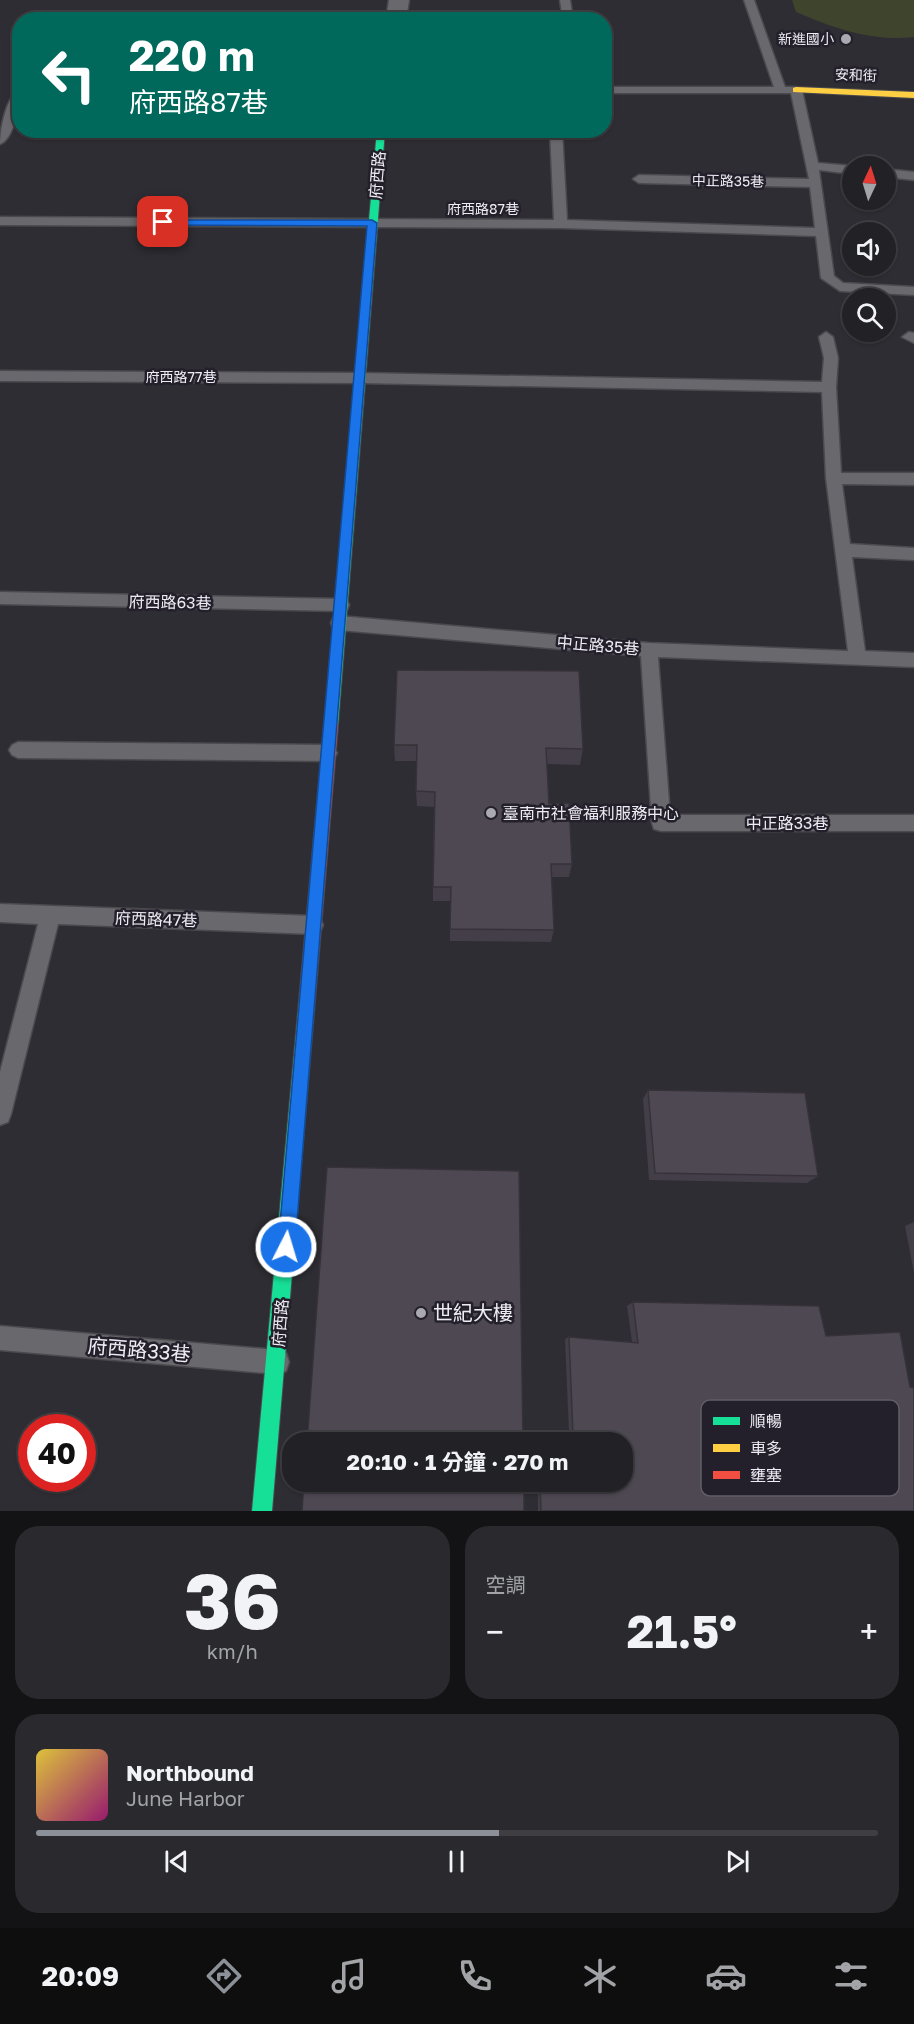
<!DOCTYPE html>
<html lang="zh-TW">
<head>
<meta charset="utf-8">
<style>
	:root { --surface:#222226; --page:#2a2a2e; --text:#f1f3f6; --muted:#a2a4a7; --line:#3f3f43; --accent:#8c9099 }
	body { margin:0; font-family:"Golos Text","Noto Sans TC",sans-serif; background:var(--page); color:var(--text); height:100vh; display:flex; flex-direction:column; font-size:22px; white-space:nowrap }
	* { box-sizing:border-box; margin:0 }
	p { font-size:20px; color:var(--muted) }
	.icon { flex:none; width:33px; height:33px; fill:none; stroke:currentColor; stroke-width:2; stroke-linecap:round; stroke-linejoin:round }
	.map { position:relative; height:1511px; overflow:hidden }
	.details { display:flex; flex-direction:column; gap:15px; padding:15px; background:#131315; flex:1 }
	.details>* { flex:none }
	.hud { position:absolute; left:12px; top:12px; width:600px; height:126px; border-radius:24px; box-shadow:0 2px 4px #0004,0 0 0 2px var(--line); background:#00695c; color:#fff; overflow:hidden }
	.needle { width:39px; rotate:4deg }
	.tools { position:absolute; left:842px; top:156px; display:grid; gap:12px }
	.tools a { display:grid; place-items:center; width:54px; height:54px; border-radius:50%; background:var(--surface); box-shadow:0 2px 4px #0004,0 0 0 2px var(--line); font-size:30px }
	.speed { position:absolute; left:18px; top:1414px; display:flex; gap:12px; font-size:30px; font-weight:700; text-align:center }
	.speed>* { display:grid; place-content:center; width:78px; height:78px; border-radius:50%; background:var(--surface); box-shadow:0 2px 4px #0004,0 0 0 2px var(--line); line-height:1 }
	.speed .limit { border:9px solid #d22; background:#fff; color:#111 }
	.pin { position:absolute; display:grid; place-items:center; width:51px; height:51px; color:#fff; margin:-26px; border-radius:12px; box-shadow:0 3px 9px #0006 }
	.me { position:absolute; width:66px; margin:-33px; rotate:5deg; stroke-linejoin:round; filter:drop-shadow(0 0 4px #0008) }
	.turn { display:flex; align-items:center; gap:21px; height:126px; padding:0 18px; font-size:27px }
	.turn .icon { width:78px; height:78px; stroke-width:2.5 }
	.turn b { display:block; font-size:42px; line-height:51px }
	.big { font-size:45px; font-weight:700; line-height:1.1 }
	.details .card { flex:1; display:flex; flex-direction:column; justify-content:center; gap:9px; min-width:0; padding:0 21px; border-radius:24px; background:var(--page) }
	.details .dial { align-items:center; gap:0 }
	.dial b { font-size:78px; line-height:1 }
	.song { display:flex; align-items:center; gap:18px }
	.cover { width:72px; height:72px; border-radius:9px; background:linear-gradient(135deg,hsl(50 70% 55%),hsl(320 70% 35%)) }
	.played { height:6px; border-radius:3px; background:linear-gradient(90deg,var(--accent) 55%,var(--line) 55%) }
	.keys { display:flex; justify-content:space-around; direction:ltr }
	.heat { display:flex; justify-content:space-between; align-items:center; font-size:33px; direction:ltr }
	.details .tiles { flex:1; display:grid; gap:15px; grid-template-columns:1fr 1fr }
	.card:last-child { grid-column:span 2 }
	.trip { position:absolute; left:282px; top:1432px; width:351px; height:60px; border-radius:24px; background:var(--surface); box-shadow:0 2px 4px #0004,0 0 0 2px var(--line); font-weight:700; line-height:60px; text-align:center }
	.dock { display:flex; height:96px; justify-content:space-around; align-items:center; background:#0e0e0f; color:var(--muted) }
	.dock .icon { width:42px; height:42px }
	.dock .on { color:var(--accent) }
	.dock b { font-size:27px; color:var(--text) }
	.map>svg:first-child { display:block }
	.green { fill:#3f442d }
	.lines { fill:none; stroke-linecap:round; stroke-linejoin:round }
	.lane-casing { stroke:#4a494e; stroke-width:3 }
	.street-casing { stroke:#4a494e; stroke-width:3 }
	.fast-casing { stroke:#4a494e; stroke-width:2 }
	.slow-casing { stroke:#4a494e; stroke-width:2 }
	.jam-casing { stroke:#4a494e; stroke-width:2 }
	.lane { fill:#69686c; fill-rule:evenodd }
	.street { fill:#69686c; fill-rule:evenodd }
	.fast { fill:#16e098; fill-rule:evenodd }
	.slow { fill:#ffcf43; fill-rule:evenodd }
	.jam { fill:#f24e42; fill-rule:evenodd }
	.wall { fill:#433e47 }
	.building { fill:#4e4853; stroke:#37323a; stroke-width:1.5 }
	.route { fill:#1a73e8; stroke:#114b97; stroke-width:1.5 }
	.poi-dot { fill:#aaa8b0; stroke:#23202b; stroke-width:2 }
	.labels { text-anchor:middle; stroke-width:5; stroke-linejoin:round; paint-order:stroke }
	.far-poi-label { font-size:14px; fill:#edebf3; stroke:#23202b; text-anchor:end }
	.far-street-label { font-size:14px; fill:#edebf3; stroke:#23202b }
	.street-label { font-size:16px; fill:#edebf3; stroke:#23202b }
	.poi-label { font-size:16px; fill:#edebf3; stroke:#23202b; text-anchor:start }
	.near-poi-label { font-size:20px; fill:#edebf3; stroke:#23202b; text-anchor:start }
	.near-street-label { font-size:20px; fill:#edebf3; stroke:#23202b }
	.key { fill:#23202b; stroke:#605d67; stroke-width:1.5 }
	.key-label { font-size:16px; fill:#edebf3 }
</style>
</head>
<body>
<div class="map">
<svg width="914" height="1511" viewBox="0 0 914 1511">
	<rect width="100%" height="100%" fill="#2e2d33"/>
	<path class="green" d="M 792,0 L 914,0 L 914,37 C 873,42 833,28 796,12 Z"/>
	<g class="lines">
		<defs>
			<g id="lane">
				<polygon points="560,0 570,0 573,20 563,20"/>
				<polygon points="744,0 754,0 785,87 796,87 802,90 818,163 853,166 852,174 819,170 834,276 843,283 914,287 914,295 840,291 821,278 816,236 561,228 0,225 0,217 554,220 550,130 562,130 567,220 815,228 810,187 639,183 633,179 639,175 809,179 791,93 604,93 604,87 774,87"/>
				<path d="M 20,90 C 20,103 14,139 0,144 C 0,130 6,96 20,90 Z"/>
				<polygon points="885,169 914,172 914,180 885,177"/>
				<polygon points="826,332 833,337 838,358 836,387 841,473 914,473 914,485 842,484 850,544 914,548 914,560 852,557 865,651 914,653 914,667 658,657 670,815 914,815 914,831 661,831 654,829 652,823 641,656 339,630 333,628 331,623 333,618 339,616 649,643 848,651 826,478 822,392 361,383 0,381 0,371 361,373 822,382 824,358 819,337"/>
				<polygon points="909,332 914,333 914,343 902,337"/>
				<polygon points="0,592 341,599 347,600 349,605 347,610 341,611 0,604"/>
				<polygon points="18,742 328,745 334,748 337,753 334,758 328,761 18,758 12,755 9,750 12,745"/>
				<polygon points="0,904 313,916 320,918 323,925 320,932 313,934 58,924 11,1114 8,1122 0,1125 0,1072 38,924 0,922"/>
				<polygon points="0,1326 277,1350 286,1353 289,1362 286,1371 277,1374 0,1350"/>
			</g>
			<polygon id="street" points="389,0 409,0 406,20 386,20"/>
			<g id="fast">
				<polygon points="377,130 385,130 338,725 336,729 326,729 324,725"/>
				<polygon points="307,994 312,996 315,1001 272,1511 252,1511 299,1001 302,996"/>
			</g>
			<polygon id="slow" points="796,87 914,92 914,98 793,92 793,88"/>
			<polygon id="jam" points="331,719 336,721 338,725 315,1001 312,1006 307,1008 302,1006 299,1001 324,725 326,721"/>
		</defs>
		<use href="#lane" class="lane-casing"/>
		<use href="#street" class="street-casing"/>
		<use href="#fast" class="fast-casing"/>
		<use href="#slow" class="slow-casing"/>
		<use href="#jam" class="jam-casing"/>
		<use href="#lane" class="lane"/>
		<use href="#street" class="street"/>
		<use href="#fast" class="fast"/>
		<use href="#slow" class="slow"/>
		<use href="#jam" class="jam"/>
	</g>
	<g class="wall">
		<polygon points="394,745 583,749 580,765 547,764 549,804 572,864 569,877 551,877 554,930 551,942 450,941 450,901 433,901 433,887 434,807 417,806 416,791 417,761 395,761"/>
		<polygon points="648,1090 818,1176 807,1183 649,1180 643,1099"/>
		<polygon points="914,1222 914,1273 905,1226"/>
		<polygon points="633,1302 826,1336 914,1511 538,1511 538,1482 622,1482 622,1443 537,1443 537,1434 569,1433 565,1339 569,1337 632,1342 627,1306"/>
	</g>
	<g class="building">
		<polygon points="397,670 579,671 583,749 546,748 549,804 569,803 572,864 551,864 554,930 450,929 451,887 433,887 435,792 416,791 417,745 394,745"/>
		<polygon points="648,1090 805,1093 818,1176 655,1173"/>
		<polygon points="327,1167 519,1171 523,1443 307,1443"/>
		<polygon points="633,1302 819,1306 826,1336 900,1332 910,1387 914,1388 914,1511 541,1511 540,1482 622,1482 622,1443 540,1443 539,1435 573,1435 569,1337 638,1343"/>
		<polygon points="304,1482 524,1482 524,1511 302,1511"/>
	</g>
	<polygon class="route" points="160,220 372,220 377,223 295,1247 293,1253 286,1256 280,1253 278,1247 367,226 163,225 158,222"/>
	<g class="poi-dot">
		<circle cx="846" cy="39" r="6"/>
		<circle cx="491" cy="813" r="6"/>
		<circle cx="421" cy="1313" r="6"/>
	</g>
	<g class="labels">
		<g class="far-poi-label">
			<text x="834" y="44">新進國小</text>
		</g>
		<g class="far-street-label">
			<text transform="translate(856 75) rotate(2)" y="5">安和街</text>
			<text transform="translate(728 181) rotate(1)" y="5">中正路35巷</text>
			<text x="483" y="214">府西路87巷</text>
			<text x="181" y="382">府西路77巷</text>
		</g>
		<g class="street-label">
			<text transform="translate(377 175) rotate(-85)" y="6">府西路</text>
			<text transform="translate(170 602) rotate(1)" y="6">府西路63巷</text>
			<text transform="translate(598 645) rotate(5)" y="6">中正路35巷</text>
			<text x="787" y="829">中正路33巷</text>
			<text transform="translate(156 919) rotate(2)" y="6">府西路47巷</text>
			<text transform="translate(280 1323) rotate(-85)" y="6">府西路</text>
		</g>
		<g class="poi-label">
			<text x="503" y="819">臺南市社會福利服務中心</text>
		</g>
		<g class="near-poi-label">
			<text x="433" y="1320">世紀大樓</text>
		</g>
		<g class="near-street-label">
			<text transform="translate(139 1350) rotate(5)" y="7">府西路33巷</text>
		</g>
	</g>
	<rect x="701" y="1400" width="198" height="96" rx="9" class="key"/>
	<rect x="713" y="1417" width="27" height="8" fill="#16e098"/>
	<rect x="713" y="1444" width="27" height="8" fill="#ffcf43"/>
	<rect x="713" y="1471" width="27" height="8" fill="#f24e42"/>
	<g class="key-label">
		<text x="750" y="1427">順暢</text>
		<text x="750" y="1454">車多</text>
		<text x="750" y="1481">壅塞</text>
	</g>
</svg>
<div class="tools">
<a><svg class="needle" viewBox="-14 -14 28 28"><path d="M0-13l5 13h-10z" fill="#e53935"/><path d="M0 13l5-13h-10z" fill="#a2a4a7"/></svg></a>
<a><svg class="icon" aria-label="sound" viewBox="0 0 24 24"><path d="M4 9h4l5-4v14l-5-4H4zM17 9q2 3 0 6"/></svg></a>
<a><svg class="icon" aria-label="search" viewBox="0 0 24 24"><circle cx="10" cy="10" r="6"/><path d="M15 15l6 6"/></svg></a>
</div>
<div class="speed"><div class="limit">40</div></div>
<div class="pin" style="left:163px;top:222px;background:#d93025"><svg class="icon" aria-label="arrive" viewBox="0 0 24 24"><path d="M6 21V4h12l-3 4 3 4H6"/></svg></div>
<svg class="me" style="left:286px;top:1247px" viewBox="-20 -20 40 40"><circle r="17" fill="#1a73e8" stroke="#fff" stroke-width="3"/><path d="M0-11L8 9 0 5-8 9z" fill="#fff"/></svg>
<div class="trip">20:10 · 1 分鐘 · 270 m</div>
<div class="hud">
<div class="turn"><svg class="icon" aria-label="left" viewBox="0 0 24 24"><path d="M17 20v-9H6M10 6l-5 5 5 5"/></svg><div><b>220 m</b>府西路87巷</div></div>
</div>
</div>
<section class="details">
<div class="tiles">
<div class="card dial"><b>36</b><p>km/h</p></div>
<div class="card"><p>空調</p>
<div class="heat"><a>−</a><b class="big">21.5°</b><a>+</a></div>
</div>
<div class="card">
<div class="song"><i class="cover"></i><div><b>Northbound</b><p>June Harbor</p></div></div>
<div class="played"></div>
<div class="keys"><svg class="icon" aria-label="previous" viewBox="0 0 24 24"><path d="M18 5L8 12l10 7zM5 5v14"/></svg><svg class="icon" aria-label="pause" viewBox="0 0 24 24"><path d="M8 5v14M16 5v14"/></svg><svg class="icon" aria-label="next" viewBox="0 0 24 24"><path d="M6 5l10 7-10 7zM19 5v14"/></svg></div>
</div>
</div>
</section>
<nav class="dock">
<b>20:09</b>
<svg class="icon on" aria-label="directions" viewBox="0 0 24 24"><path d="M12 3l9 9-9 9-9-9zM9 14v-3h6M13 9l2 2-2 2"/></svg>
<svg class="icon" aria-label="music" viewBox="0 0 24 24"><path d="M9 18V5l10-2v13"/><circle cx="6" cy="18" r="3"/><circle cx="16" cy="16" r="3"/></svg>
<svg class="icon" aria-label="phone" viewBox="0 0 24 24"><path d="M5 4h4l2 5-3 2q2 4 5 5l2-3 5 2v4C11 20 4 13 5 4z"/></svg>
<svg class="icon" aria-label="climate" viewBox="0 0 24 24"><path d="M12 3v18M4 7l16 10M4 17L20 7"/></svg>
<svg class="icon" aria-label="car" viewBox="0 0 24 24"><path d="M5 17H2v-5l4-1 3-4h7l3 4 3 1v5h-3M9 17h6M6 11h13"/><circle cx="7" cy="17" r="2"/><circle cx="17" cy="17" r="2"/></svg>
<svg class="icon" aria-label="filters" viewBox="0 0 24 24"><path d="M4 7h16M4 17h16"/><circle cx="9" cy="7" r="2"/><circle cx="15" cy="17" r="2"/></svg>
</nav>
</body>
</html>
